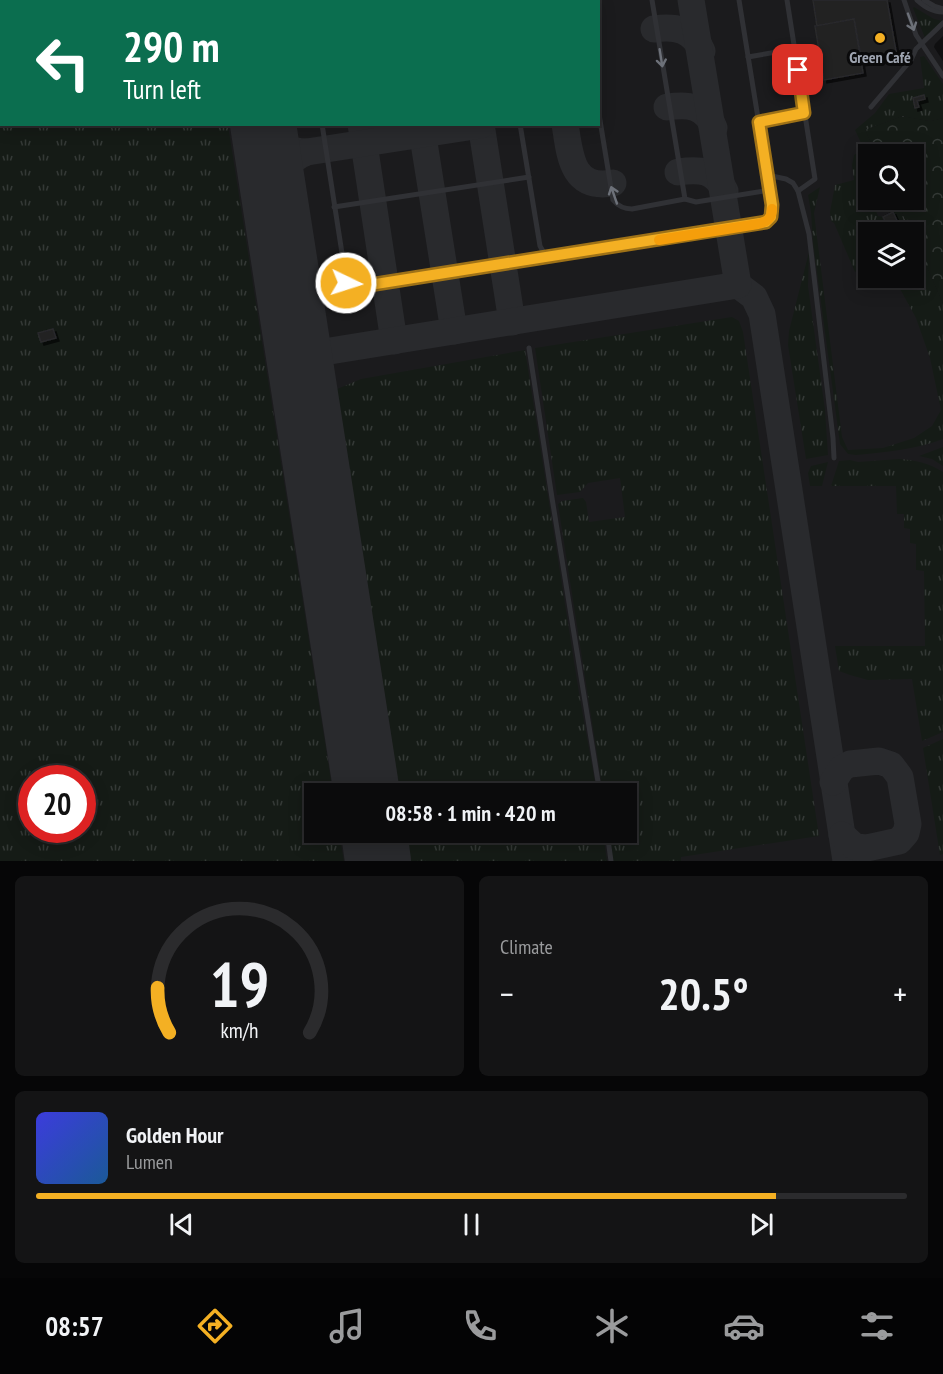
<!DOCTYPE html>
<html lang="en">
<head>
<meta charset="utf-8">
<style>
	:root { --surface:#0b0b0c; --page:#141415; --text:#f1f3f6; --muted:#9a9b9d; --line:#2b2b2d; --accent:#f4b023 }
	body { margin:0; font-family:"PT Sans Narrow",sans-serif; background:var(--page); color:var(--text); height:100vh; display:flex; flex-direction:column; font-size:22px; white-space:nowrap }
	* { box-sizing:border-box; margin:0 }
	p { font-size:20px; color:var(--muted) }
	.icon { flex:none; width:33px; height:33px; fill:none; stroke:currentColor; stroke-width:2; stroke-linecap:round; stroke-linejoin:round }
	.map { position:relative; height:861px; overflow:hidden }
	.details { display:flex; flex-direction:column; gap:15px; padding:15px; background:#060607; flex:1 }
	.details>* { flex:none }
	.banner { position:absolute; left:0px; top:0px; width:600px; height:126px; box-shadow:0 3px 15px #0003,0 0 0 2px var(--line); background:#0b6e4f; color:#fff; overflow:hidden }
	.tools { position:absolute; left:858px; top:144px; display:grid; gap:12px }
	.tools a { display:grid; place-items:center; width:66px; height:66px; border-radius:0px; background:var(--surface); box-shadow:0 3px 15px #0003,0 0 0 2px var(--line); font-size:30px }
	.speed { position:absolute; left:18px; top:765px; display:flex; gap:12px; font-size:30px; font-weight:700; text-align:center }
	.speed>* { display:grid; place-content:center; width:78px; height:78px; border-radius:50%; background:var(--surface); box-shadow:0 3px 15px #0003,0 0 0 2px var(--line); line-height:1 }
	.speed .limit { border:9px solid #d22; background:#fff; color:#111 }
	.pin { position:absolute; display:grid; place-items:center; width:51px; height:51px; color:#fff; margin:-26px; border-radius:12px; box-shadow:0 3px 9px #0006 }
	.me { position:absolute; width:66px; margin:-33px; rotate:94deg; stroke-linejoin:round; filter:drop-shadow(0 0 4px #0008) }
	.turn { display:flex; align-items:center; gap:21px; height:126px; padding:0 24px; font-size:27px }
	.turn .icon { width:78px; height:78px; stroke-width:2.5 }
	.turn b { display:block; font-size:42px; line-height:51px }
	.big { font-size:45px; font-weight:700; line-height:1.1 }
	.details .tile { flex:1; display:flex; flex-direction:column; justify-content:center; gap:9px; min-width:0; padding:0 21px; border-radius:9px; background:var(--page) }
	.details .dial { align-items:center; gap:0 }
	.dial svg { height:156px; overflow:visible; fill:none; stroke:var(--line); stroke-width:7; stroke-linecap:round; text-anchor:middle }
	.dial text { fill:var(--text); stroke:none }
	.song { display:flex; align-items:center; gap:18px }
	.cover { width:72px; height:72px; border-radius:9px; background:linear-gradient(135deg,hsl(240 70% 55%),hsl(210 70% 35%)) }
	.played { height:6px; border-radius:3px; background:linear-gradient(90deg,var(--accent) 85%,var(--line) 85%) }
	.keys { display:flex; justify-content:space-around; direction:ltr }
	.heat { display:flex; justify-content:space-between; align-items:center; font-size:33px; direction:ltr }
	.details .tiles { flex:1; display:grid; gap:15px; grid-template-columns:1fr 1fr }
	.tile:last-child { grid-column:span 2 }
	.trip { position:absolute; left:304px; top:783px; width:333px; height:60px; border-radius:0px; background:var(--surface); box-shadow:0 3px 15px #0003,0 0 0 2px var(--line); font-weight:700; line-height:60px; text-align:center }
	.dock { display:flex; height:96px; justify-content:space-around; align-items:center; background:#040405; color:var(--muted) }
	.dock .icon { width:42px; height:42px }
	.dock .on { color:var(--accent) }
	.dock b { font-size:27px; color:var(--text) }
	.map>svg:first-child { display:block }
	.built { fill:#1b1b1d; fill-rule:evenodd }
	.grass { fill:url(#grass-tufts); fill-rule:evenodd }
	.forest { fill:url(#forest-crowns) }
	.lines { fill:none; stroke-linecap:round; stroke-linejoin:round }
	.taxiway { stroke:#292a2d; stroke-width:27 }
	.runway { stroke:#292a2d; stroke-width:66 }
	.building { fill:#222224; stroke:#29292c; stroke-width:1.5; filter:url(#shadow) }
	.service { stroke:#303135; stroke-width:5 }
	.oneway { stroke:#6d7179 }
	.route-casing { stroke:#9f7217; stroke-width:15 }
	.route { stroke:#f4b023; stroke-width:10 }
	.slow { stroke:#f59e0b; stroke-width:10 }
	.poi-dot { fill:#f4b023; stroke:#0a0a0b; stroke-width:2 }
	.labels { text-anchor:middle; stroke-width:6; stroke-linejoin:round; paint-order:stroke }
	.poi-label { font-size:16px; font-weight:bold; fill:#9fa5b1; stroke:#0a0a0b }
</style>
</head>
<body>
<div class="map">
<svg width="943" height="861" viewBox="0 0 943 861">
	<defs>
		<pattern id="grass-tufts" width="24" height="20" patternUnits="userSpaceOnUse" patternTransform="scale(1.5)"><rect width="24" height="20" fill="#151b16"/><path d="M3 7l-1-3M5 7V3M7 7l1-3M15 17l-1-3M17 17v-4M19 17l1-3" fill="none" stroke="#343936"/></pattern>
		<pattern id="forest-crowns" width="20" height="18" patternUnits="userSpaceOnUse" patternTransform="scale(1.5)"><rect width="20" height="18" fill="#151b16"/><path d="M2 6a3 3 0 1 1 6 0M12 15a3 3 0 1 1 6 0" fill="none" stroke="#343936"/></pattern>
		<filter id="shadow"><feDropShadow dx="3" dy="3" stdDeviation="0" flood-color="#0009"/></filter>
	</defs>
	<rect width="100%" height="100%" fill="#0f0f10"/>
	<path class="built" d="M 0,0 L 943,0 L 943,36 L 935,44 L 934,47 L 943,61 L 943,118 L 930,121 L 902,116 L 865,130 L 876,154 L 868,154 L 868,200 L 896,200 L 911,232 L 868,232 L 868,278 L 914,278 L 914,238 L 943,304 L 943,861 L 0,861 ZM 2,2 L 598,2 L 598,124 L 2,124 ZM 32,778 L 82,778 L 82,830 L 32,830 ZM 315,794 L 627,794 L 627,832 L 315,832 Z"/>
	<g class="grass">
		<polygon points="914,7 934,19 943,21 925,38 913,8"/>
		<path d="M 1,25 L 2,124 L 228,125 L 333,793 L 315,794 L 315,832 L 339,833 L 344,861 L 0,861 L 0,26 ZM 32,778 L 82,778 L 82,830 L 32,830 Z"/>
		<polygon points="924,56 943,84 943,118 930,121 902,116 865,130 876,154 868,154 868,158 855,130 875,113 889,94 924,88 920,57"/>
		<path d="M 857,153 L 868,176 L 868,200 L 876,200 L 873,204 L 878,216 L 883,217 L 890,231 L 899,227 C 895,218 893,208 889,200 L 896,200 L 911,232 L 868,232 L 868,266 L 855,272 L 834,223 L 831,221 L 830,212 L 835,185 L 854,180 L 852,165 L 854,155 Z"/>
		<path d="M 820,187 L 814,213 L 842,437 L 848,450 L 883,448 L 914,438 L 932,426 L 941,410 L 930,358 L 916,318 L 894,278 L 914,278 L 914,238 L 943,304 L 943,439 C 914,450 886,452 856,455 L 848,454 L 840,444 L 813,243 L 811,212 L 808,195 Z"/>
		<polygon points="809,252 808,286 825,410 828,455 806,459 788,345 789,331"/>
		<polygon points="732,317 739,321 743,332 819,836 681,857 681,861 613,861 609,833 627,832 627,794 603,793 558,504 562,501 583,498 586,502 589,522 625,517 620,478 588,483 580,492 557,495 535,348"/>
		<polygon points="525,350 579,693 597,793 400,793 337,389 361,379"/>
		<polygon points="943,447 943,466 932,459 919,456"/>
		<path d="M 899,459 C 915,460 929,463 943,472 L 943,732 L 922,741 L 912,679 L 868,680 L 850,675 L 839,671 L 835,646 L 925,646 L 924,571 L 916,570 L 916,544 L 910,543 L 910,529 L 904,528 L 904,514 L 897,514 L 896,486 L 831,486 L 839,461 L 850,460 L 858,462 Z"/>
		<polygon points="828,462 822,486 810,486 808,473 811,466"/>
		<polygon points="943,739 943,854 940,855 923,748"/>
		<polygon points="406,833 603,833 607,861 411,861"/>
	</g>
	<polygon class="forest" points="902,116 930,121 943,118 943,304 914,238 914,232 911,232 896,200 914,200 914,154 876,154 865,130"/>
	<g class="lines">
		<g class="taxiway">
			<polyline points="243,0 243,1"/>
			<polyline points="341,0 341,2"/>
			<polyline points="401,0 402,2"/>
			<polyline points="461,0 461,2"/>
			<polyline points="549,2 549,0"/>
			<path d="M 654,29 C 676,26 692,29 702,51"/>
			<path d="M 667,107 C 688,104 705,105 714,128"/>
			<path d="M 264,124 C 272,143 287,152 307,152"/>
			<polyline points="361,124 394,341"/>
			<polyline points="421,124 454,331"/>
			<polyline points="481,124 512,322"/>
			<path d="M 565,124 C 570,155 571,190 613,183"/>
			<path d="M 678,172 C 699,169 714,169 725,191"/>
			<path d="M 273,194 C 279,174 287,160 307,152 L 481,125"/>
			<polyline points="738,285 754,297 762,314 846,861"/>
			<polyline points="299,356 738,285 691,0"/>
			<polyline points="833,782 842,768 850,764 879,761 891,765 900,777 908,824 906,833 899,841 867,848 855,847 842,835"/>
		</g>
		<g class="runway">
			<polyline points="243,0 243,2"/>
			<polyline points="263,124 367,794"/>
			<polyline points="374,832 378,861"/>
		</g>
	</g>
	<g class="building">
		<polygon points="813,0 887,0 897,57 862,63 854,19 817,26"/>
		<polygon points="854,19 863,73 824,80 815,26"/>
		<polygon points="924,95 925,99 917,101 919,107 915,108 913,98"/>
		<polygon points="893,212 900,227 890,231 883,217"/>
		<polygon points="53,329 56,338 41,342 38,333"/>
	</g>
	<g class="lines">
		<g class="service">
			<polyline points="501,0 501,2"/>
			<polyline points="581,0 581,2"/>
			<polyline points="652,0 685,199"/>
			<polyline points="787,0 815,179 798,191"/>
			<polyline points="904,0 916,35 943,76"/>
			<path d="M 917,0 C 925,7 932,12 943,12"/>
			<polyline points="924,0 934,6 943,9"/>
			<polyline points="351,2 360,0"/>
			<polyline points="748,57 794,49"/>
			<polyline points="871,107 911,60 916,49 943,23"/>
			<path d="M 598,108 L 613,200 C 618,206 624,209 632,209 L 685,199 L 696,202 L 770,190"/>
			<polyline points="759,121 804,113"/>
			<polyline points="322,124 346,279 349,286 353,287 766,222 771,217 772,205 739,0"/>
			<polyline points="520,124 540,246 544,253 551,256"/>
			<polyline points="767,175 786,179 793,183 798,191 809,234 833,438 834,458"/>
			<polyline points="334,207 529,177"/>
			<polyline points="529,348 552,498 600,794"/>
			<polyline points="607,832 611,861"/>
		</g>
	</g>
	<defs><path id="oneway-shaft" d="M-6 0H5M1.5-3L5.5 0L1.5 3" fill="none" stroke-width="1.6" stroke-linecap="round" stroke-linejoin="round" transform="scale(1.5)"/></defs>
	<g class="oneway">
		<use href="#oneway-shaft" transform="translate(911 22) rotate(70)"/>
		<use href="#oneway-shaft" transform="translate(661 58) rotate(81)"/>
		<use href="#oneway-shaft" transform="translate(614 195) rotate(-109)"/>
	</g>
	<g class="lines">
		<defs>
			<polyline id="route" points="346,283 353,288 357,287 766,222 771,217 772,205 759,122 804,113 798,70"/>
		</defs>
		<use href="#route" class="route-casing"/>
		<use href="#route" class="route"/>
		<path class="slow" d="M 659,240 L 758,224 C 766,222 772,219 772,209"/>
	</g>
	<circle class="poi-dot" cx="880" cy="38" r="6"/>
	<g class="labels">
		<g class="poi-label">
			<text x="880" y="63">Green Café</text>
		</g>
	</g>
</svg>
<div class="tools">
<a><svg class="icon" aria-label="search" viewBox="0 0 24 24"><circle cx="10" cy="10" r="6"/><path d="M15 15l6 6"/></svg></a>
<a><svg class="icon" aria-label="layers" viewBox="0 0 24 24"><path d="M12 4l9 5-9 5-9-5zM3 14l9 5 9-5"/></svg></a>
</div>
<div class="speed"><div class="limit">20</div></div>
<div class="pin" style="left:798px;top:70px;background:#d93025"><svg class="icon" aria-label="arrive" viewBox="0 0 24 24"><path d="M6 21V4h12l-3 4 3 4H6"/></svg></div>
<svg class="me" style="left:346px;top:283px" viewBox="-20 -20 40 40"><circle r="17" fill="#f4b023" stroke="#fff" stroke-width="3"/><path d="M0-11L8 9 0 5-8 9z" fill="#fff"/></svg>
<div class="trip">08:58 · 1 min · 420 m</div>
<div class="banner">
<div class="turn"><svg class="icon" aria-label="left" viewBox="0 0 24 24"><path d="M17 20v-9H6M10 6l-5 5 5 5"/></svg><div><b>290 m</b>Turn left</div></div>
</div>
</div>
<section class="details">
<div class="tiles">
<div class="tile dial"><svg viewBox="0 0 100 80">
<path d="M14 69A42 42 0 1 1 86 69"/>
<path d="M14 69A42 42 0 0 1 8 46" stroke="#f4b023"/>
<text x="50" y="56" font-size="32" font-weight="700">19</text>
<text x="50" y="72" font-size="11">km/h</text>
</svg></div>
<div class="tile"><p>Climate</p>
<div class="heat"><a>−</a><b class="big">20.5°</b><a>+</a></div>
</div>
<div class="tile">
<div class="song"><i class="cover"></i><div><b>Golden Hour</b><p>Lumen</p></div></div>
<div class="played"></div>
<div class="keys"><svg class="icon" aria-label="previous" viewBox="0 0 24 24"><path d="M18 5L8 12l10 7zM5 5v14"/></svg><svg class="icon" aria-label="pause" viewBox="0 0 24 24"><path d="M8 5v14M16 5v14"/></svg><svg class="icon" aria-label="next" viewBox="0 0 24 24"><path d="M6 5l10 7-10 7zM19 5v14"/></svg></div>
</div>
</div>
</section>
<nav class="dock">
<b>08:57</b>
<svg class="icon on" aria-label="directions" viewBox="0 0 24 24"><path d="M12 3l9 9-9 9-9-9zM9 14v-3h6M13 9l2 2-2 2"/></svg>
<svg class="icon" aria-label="music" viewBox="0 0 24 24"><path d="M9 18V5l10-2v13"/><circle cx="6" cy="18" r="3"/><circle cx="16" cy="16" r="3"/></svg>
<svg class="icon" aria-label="phone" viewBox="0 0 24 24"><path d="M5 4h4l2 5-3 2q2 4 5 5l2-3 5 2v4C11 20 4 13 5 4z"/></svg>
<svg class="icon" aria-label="climate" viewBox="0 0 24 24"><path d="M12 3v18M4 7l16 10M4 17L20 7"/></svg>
<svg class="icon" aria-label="car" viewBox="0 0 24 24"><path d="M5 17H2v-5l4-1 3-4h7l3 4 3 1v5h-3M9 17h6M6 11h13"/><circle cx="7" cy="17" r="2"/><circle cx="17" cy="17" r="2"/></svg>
<svg class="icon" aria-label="filters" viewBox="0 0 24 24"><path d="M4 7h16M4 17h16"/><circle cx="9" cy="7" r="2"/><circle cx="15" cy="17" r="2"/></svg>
</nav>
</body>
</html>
